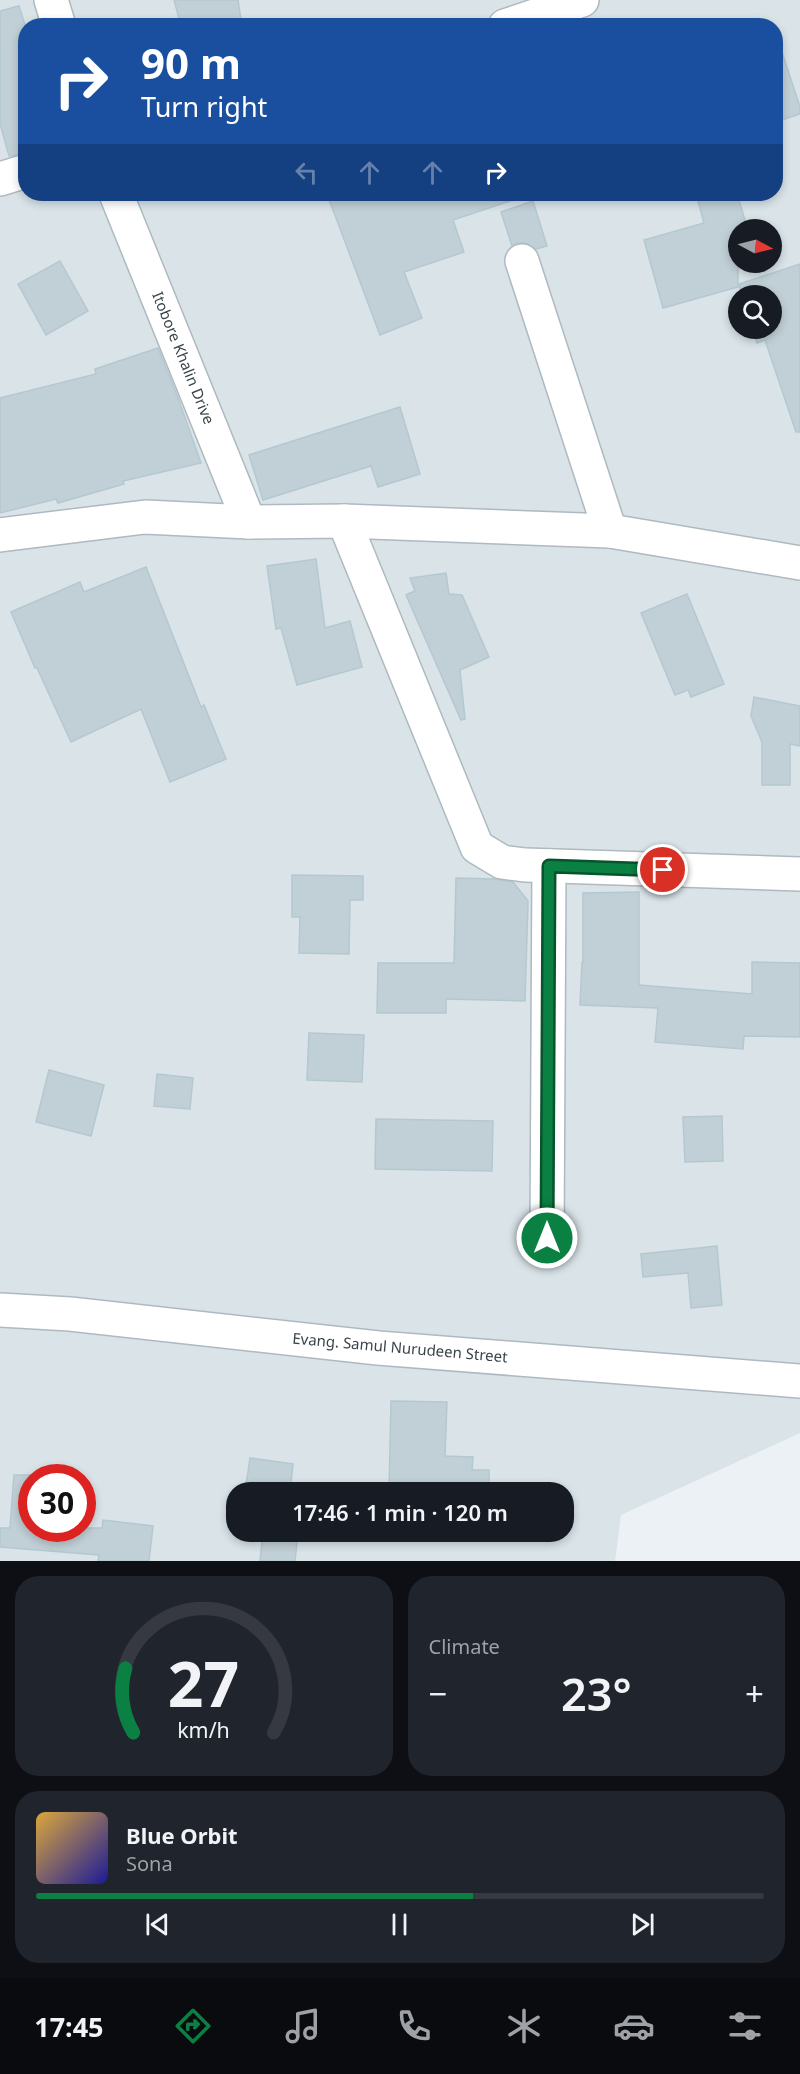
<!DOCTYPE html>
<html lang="en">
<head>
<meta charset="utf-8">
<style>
	:root { --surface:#171b24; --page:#20242c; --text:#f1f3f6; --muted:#9ea1a6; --line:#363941; --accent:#0b8043 }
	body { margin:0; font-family:"Noto Sans",sans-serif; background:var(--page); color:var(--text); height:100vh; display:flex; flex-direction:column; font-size:22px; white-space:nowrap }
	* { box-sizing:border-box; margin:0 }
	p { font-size:20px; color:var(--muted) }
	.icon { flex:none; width:33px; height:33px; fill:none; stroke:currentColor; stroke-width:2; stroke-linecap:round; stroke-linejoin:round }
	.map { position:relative; height:1561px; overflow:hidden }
	.sheet { display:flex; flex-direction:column; gap:15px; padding:15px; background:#0d0f14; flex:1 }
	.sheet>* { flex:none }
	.guide { position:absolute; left:18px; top:18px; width:765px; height:183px; border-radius:24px; box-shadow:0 3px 9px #0003; background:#1a4fa0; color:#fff; overflow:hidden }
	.needle { width:39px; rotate:97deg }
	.buttons { position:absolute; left:728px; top:219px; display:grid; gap:12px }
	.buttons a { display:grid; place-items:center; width:54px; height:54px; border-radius:50%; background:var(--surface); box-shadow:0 3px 9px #0003; font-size:30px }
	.speed { position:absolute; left:18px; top:1464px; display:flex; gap:12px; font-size:30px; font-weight:700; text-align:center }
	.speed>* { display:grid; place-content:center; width:78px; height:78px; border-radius:50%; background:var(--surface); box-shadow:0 3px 9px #0003; line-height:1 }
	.speed .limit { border:9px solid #d22; background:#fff; color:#111 }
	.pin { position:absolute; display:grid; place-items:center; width:51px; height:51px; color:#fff; margin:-26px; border:3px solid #fff; border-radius:50%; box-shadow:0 2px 6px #0007 }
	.me { position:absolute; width:66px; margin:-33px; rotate:0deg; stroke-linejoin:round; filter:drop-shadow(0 0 4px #0008) }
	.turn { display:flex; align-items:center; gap:21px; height:126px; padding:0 24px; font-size:27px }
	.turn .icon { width:78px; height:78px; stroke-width:2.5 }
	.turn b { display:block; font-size:42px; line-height:51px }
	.lanes { display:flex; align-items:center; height:57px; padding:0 24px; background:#0003; justify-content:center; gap:30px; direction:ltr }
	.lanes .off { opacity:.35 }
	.big { font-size:45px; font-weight:600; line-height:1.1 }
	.sheet .card { flex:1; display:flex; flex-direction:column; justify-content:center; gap:9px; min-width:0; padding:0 21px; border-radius:24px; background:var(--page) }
	.sheet .dial { align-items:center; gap:0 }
	.dial svg { height:156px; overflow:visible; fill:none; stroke:var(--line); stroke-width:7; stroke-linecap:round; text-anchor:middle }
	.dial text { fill:var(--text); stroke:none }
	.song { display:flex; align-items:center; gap:18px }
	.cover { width:72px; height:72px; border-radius:9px; background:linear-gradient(135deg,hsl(40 70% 55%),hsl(240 70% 35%)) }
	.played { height:6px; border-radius:3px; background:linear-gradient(90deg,var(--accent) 60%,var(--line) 60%) }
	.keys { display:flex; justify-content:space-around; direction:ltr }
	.heat { display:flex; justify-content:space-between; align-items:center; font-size:33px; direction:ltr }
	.sheet .tiles { flex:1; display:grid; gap:15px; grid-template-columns:1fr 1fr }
	.card:last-child { grid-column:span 2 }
	.trip { position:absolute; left:226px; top:1482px; width:348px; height:60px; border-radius:24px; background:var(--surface); box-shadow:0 3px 9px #0003; font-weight:600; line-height:60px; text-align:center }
	.tabs { display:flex; height:96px; justify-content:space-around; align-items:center; background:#090b0e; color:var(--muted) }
	.tabs .icon { width:42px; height:42px }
	.tabs .active { color:var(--accent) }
	.tabs b { font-size:27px; color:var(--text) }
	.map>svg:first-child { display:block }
	.residential { fill:#d9e3e8; fill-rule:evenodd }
	.building { fill:#c1d0d6; stroke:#b4c8d1; stroke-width:1.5 }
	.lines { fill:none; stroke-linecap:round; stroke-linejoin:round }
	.street-casing { stroke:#aebac0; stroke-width:36 }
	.street { stroke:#fff; stroke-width:33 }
	.route-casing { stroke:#07532c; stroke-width:15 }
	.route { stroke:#0b8043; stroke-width:10 }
	.labels { text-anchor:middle; stroke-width:4.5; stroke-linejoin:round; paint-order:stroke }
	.street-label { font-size:15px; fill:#394449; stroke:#fff }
</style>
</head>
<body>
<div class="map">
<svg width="800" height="1561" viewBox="0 0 800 1561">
	<rect width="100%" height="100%" fill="#ebf1f5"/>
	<path class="residential" d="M 0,0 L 800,0 L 800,1433 L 621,1515 L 615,1561 L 0,1561 ZM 26,26 L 776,26 L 776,194 L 26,194 ZM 738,230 L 771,230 L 771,262 L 738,262 ZM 738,296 L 771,296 L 771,328 L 738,328 ZM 32,1478 L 82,1478 L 82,1528 L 32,1528 ZM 237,1492 L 564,1492 L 564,1532 L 237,1532 Z"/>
	<g class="building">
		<polygon points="174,0 238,0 242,26 181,26"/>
		<polygon points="19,6 26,28 26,153 9,156 0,124 0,11"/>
		<polygon points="780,46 800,107 800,114 776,122 776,47"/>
		<polygon points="327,194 518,194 519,198 453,220 464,252 404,272 422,318 380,335"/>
		<polygon points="724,194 737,194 748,230 738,230 738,287 663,308 644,240 704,223 698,201"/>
		<polygon points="533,201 547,246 536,249 525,243 517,243 512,246 501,212"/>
		<polygon points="60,261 88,311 46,335 18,284"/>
		<polygon points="800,264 800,432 796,432 765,340 757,343 752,328 771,328 771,296 742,296 739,284"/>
		<polygon points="158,348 178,398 201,463 123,481 124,484 58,503 56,499 0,513 0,398 96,374 95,369"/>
		<polygon points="400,407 420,474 378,487 371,466 263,500 249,455"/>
		<polygon points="316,559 325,628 350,621 362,667 297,685 281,628 276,629 267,566"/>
		<polygon points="146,567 201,707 204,705 226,759 170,782 141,709 71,742 37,668 35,668 11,612 80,582 84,592"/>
		<polygon points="446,573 449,594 462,595 489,657 460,670 465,719 461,720 406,595 415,591 410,578"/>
		<polygon points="687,594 724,684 691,697 688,690 675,695 641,613"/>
		<polygon points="754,697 800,706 800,746 790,744 790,785 762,785 762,742 751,716"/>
		<polygon points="292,875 363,876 363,900 350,900 349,954 299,953 300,917 292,917"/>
		<polygon points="456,878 494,879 513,882 528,901 525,1001 446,999 446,1013 377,1013 378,963 454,963"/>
		<polygon points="639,892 639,985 752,994 752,962 800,963 800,1037 744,1036 743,1049 655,1042 658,1008 580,1005 582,962 583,962 583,893"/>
		<polygon points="309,1033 364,1035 362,1082 307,1080"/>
		<polygon points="49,1070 104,1085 91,1136 36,1122"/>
		<polygon points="157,1074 193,1078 190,1109 154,1106"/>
		<polygon points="722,1116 723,1161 685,1162 683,1117"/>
		<polygon points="376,1119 493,1121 492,1171 375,1169"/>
		<polygon points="717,1246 722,1305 691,1308 688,1273 643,1277 641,1254"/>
		<polygon points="391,1401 447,1402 445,1456 473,1457 472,1470 489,1470 489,1492 389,1492"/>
		<polygon points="250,1458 293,1464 290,1492 245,1492"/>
		<polygon points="14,1475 32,1475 32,1528 102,1528 103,1520 153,1526 149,1561 98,1561 99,1555 0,1547 0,1528 10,1528"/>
		<polygon points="263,1532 298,1533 295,1561 260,1561"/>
	</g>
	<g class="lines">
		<defs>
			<g id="street">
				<polyline points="51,0 59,26"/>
				<polyline points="505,26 582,0"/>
				<polyline points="0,179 26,171"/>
				<polyline points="116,194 249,522"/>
				<polyline points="522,261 610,531"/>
				<polyline points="344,521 477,847 502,862 525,865 800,874"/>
				<polyline points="0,535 145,517 249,522 344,521 610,531 800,563"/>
				<polyline points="547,1238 549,866"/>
				<polyline points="0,1310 70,1314 378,1348 800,1381"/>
			</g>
		</defs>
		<use href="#street" class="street-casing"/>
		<use href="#street" class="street"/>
	</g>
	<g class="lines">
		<defs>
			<polyline id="route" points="547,1238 549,866 663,870"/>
		</defs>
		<use href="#route" class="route-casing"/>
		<use href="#route" class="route"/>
	</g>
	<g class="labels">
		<g class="street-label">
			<text transform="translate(183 358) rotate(68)" y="5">Itobore Khalin Drive</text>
			<text transform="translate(400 1348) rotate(5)" y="5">Evang. Samul Nurudeen Street</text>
		</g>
	</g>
</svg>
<div class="buttons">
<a><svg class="needle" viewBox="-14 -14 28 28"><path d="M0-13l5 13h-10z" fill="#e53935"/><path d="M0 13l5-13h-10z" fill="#9ea1a6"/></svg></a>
<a><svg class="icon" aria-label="search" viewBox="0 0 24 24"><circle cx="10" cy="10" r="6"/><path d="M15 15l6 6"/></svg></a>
</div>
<div class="speed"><div class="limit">30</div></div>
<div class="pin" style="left:663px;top:870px;background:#d93025"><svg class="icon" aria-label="arrive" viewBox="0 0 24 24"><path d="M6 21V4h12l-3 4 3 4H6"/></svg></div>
<svg class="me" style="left:547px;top:1238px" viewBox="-20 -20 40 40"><circle r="17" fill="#0b8043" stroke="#fff" stroke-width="3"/><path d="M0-11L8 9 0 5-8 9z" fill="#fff"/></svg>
<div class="trip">17:46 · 1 min · 120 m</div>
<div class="guide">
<div class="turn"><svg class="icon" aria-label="right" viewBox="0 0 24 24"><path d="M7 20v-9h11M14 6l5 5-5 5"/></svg><div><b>90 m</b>Turn right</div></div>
<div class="lanes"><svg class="icon off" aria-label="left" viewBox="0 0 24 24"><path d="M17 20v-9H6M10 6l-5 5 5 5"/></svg><svg class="icon off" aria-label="ahead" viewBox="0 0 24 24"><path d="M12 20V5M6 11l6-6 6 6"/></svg><svg class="icon off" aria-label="ahead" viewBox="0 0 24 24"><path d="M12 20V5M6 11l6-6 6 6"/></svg><svg class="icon" aria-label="right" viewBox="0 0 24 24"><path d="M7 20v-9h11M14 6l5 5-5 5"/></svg></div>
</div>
</div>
<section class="sheet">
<div class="tiles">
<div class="card dial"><svg viewBox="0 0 100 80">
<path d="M14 69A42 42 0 1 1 86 69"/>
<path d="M14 69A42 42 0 0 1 10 36" stroke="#0b8043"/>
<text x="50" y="56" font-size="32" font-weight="700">27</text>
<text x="50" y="72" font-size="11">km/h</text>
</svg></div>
<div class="card"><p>Climate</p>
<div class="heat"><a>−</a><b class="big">23°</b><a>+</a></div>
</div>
<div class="card">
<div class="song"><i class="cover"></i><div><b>Blue Orbit</b><p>Sona</p></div></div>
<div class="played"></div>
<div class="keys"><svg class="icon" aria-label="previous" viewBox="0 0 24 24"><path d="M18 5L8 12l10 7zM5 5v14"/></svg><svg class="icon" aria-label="pause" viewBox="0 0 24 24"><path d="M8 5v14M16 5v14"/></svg><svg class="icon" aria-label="next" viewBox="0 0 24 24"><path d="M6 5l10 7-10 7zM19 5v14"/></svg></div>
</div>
</div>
</section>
<nav class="tabs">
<b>17:45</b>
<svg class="icon active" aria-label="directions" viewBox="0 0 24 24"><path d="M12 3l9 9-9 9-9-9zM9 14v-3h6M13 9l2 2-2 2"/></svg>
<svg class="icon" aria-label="music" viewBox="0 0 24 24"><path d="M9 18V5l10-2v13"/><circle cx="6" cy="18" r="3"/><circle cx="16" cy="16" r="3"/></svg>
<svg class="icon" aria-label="phone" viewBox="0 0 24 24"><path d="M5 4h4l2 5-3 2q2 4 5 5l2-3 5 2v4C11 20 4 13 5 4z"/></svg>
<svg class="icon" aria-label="climate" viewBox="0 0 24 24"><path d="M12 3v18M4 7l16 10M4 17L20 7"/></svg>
<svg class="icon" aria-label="car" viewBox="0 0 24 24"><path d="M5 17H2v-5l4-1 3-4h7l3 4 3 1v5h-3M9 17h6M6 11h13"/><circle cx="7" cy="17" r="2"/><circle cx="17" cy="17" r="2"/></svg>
<svg class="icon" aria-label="filters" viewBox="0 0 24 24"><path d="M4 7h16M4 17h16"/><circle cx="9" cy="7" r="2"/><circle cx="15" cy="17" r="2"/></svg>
</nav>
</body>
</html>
